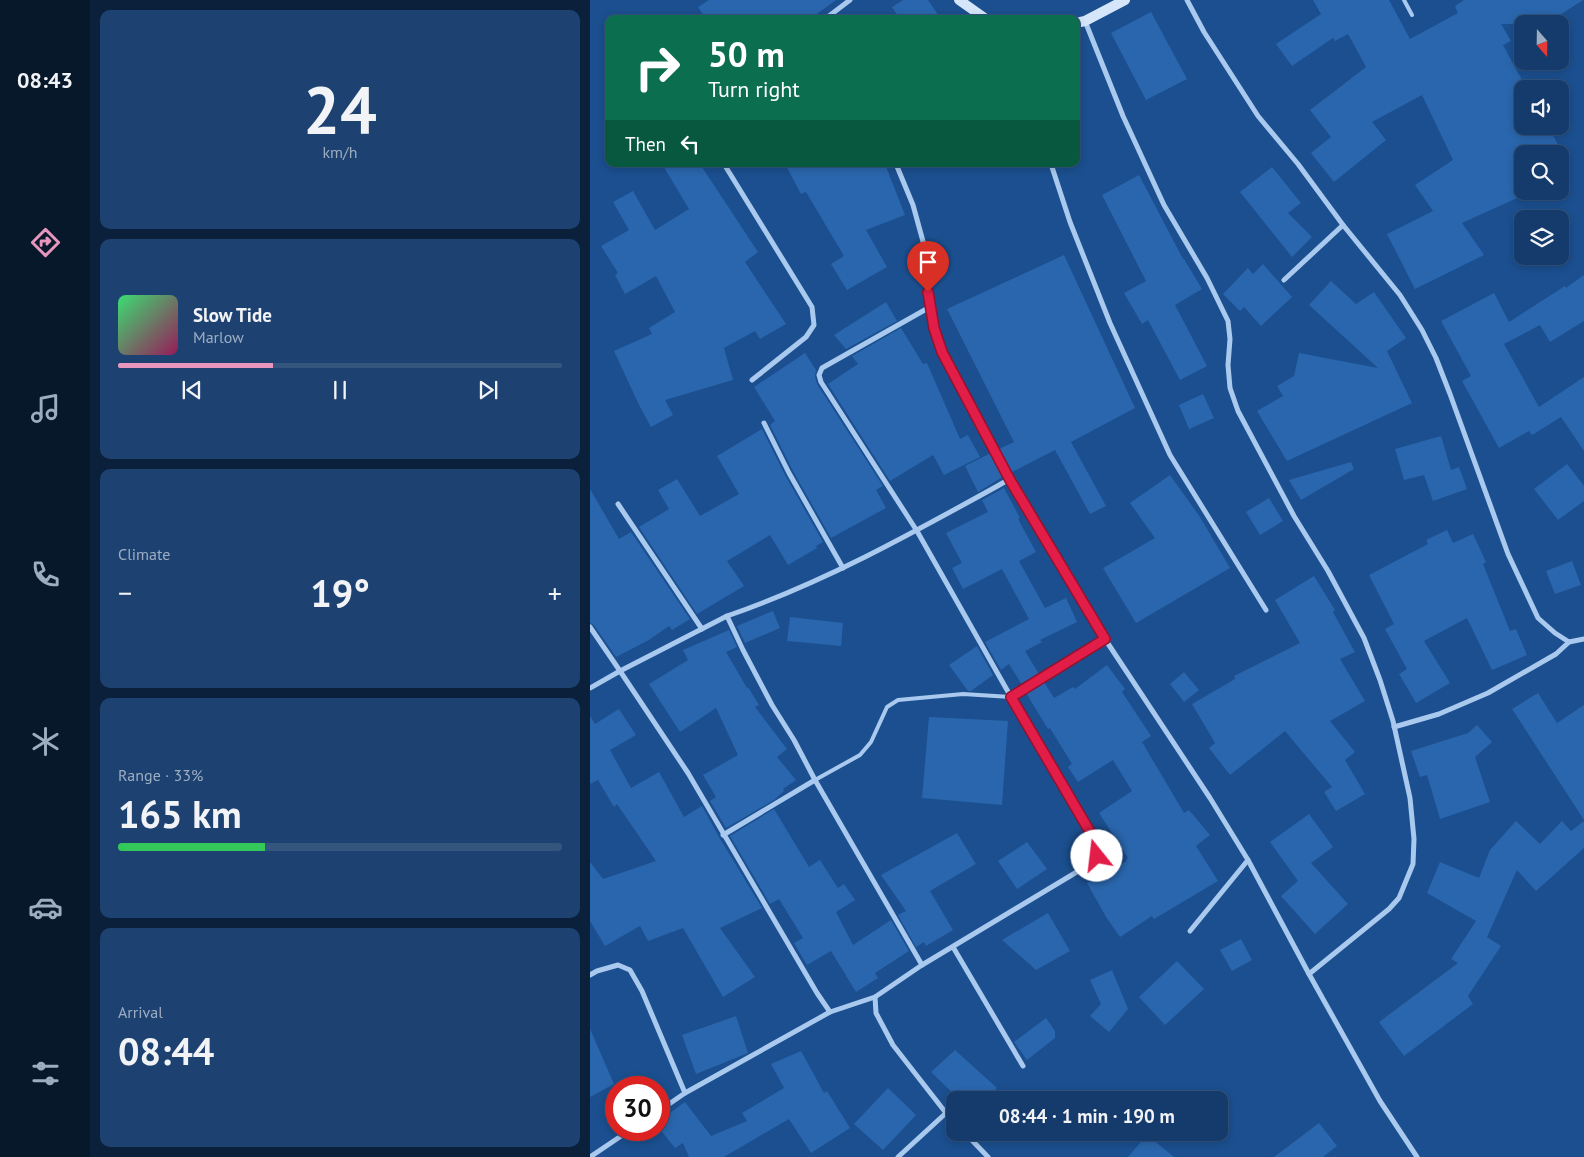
<!DOCTYPE html>
<html lang="en">
<head>
<meta charset="utf-8">
<style>
	:root { --surface:#143b6b; --page:#1d4271; --text:#f1f3f6; --muted:#9dadc1; --line:#33557e; --accent:#e797bd }
	body { margin:0; font-family:"PT Sans",sans-serif; background:var(--page); color:var(--text); height:100vh; display:flex; flex-direction:column; font-size:19px; white-space:nowrap }
	* { box-sizing:border-box; margin:0 }
	p { font-size:16px; color:var(--muted) }
	.icon { flex:none; width:28px; height:28px; fill:none; stroke:currentColor; stroke-width:2; stroke-linecap:round; stroke-linejoin:round }
	.map { position:relative; flex:1; overflow:hidden }
	.drawer { display:flex; flex-direction:column; gap:10px; padding:10px; background:#0b203b; width:500px }
	.drawer>* { flex:none }
	.banner { position:absolute; left:15px; top:15px; width:475px; height:152px; border-radius:10px; box-shadow:0 2px 8px #0003,0 0 0 1px var(--line); background:#0b6e4f; color:#fff; overflow:hidden }
	.needle { width:32px; rotate:160deg }
	.fabs { position:absolute; left:924px; top:15px; display:grid; gap:10px }
	.fabs a { display:grid; place-items:center; width:55px; height:55px; border-radius:10px; background:var(--surface); box-shadow:0 2px 8px #0003,0 0 0 1px var(--line); font-size:25px }
	.speed { position:absolute; left:15px; top:1076px; display:flex; gap:10px; font-size:25px; font-weight:700; text-align:center }
	.speed>* { display:grid; place-content:center; width:65px; height:65px; border-radius:50%; background:var(--surface); box-shadow:0 2px 8px #0003,0 0 0 1px var(--line); line-height:1 }
	.speed .limit { border:8px solid #d22; background:#fff; color:#111 }
	.pin { position:absolute; display:grid; place-items:center; width:42px; height:42px; color:#fff; margin:-51px -21px; border-radius:50% 50% 50% 0; rotate:-45deg; box-shadow:0 0 5px #0007 }
	.pin .icon { rotate:45deg }
	.me { position:absolute; width:55px; margin:-28px; rotate:344deg; stroke-linejoin:round; filter:drop-shadow(0 0 4px #0008) }
	.turn { display:flex; align-items:center; gap:18px; height:105px; padding:0 20px; font-size:22px }
	.turn .icon { width:65px; height:65px; stroke-width:2.5 }
	.turn b { display:block; font-size:35px; line-height:42px }
	.then { display:flex; align-items:center; height:48px; padding:0 20px; background:#0003; gap:10px; font-size:19px }
	.big { font-size:38px; font-weight:700; line-height:1.1 }
	.drawer .widget { flex:1; display:flex; flex-direction:column; justify-content:center; gap:8px; min-width:0; padding:0 18px; border-radius:10px; background:var(--page) }
	.drawer .dial { align-items:center; gap:0 }
	.dial b { font-size:65px; line-height:1 }
	.song { display:flex; align-items:center; gap:15px }
	.cover { width:60px; height:60px; border-radius:8px; background:linear-gradient(135deg,hsl(140 70% 55%),hsl(330 70% 35%)) }
	.played { height:5px; border-radius:2px; background:linear-gradient(90deg,var(--accent) 35%,var(--line) 35%) }
	.keys { display:flex; justify-content:space-around; direction:ltr }
	.heat { display:flex; justify-content:space-between; align-items:center; font-size:28px; direction:ltr }
	.charge { height:8px; border-radius:4px; background:linear-gradient(90deg,#34c759 33%,var(--line) 0) }
	.trip { position:absolute; left:356px; top:1091px; width:282px; height:50px; border-radius:10px; background:var(--surface); box-shadow:0 2px 8px #0003,0 0 0 1px var(--line); font-weight:700; line-height:50px; text-align:center }
	main { display:flex; flex:1; min-height:0 }
	.tab-bar { display:flex; flex-direction:column; width:90px; justify-content:space-around; align-items:center; background:#08182b; color:var(--muted) }
	.tab-bar .icon { width:35px; height:35px }
	.tab-bar .on { color:var(--accent) }
	.tab-bar b { font-size:22px; color:var(--text) }
	.map>svg:first-child { display:block }
	.building { fill:#2a66ad }
	.lines { fill:none; stroke-linecap:round; stroke-linejoin:round }
	.lane { stroke:#a9c9ee; stroke-width:4 }
	.street { stroke:#a9c9ee; stroke-width:5 }
	.secondary { stroke:#d6e6fa; stroke-width:10 }
	.route-casing { stroke:#92132f; stroke-width:12 }
	.route { stroke:#e11d48; stroke-width:9 }
</style>
</head>
<body>
<main>
<nav class="tab-bar">
<b>08:43</b>
<svg class="icon on" aria-label="directions" viewBox="0 0 24 24"><path d="M12 3l9 9-9 9-9-9zM9 14v-3h6M13 9l2 2-2 2"/></svg>
<svg class="icon" aria-label="music" viewBox="0 0 24 24"><path d="M9 18V5l10-2v13"/><circle cx="6" cy="18" r="3"/><circle cx="16" cy="16" r="3"/></svg>
<svg class="icon" aria-label="phone" viewBox="0 0 24 24"><path d="M5 4h4l2 5-3 2q2 4 5 5l2-3 5 2v4C11 20 4 13 5 4z"/></svg>
<svg class="icon" aria-label="climate" viewBox="0 0 24 24"><path d="M12 3v18M4 7l16 10M4 17L20 7"/></svg>
<svg class="icon" aria-label="car" viewBox="0 0 24 24"><path d="M5 17H2v-5l4-1 3-4h7l3 4 3 1v5h-3M9 17h6M6 11h13"/><circle cx="7" cy="17" r="2"/><circle cx="17" cy="17" r="2"/></svg>
<svg class="icon" aria-label="filters" viewBox="0 0 24 24"><path d="M4 7h16M4 17h16"/><circle cx="9" cy="7" r="2"/><circle cx="15" cy="17" r="2"/></svg>
</nav>
<section class="drawer">
<div class="widget dial"><b>24</b><p>km/h</p></div>
<div class="widget">
<div class="song"><i class="cover"></i><div><b>Slow Tide</b><p>Marlow</p></div></div>
<div class="played"></div>
<div class="keys"><svg class="icon" aria-label="previous" viewBox="0 0 24 24"><path d="M18 5L8 12l10 7zM5 5v14"/></svg><svg class="icon" aria-label="pause" viewBox="0 0 24 24"><path d="M8 5v14M16 5v14"/></svg><svg class="icon" aria-label="next" viewBox="0 0 24 24"><path d="M6 5l10 7-10 7zM19 5v14"/></svg></div>
</div>
<div class="widget"><p>Climate</p>
<div class="heat"><a>−</a><b class="big">19°</b><a>+</a></div>
</div>
<div class="widget"><p>Range · 33%</p><b class="big">165 km</b><div class="charge"></div></div>
<div class="widget"><p>Arrival</p><b class="big">08:44</b></div>
</section>
<div class="map">
<svg width="994" height="1157" viewBox="0 0 994 1157">
	<rect width="100%" height="100%" fill="#1b4f8f"/>
	<g class="building">
		<polygon points="119,0 246,0 220,19 116,19 108,7"/>
		<polygon points="313,0 338,0 351,19 310,19 302,7"/>
		<polygon points="723,0 799,0 820,39 868,13 865,6 874,0 993,0 956,24 911,24 921,41 913,45 932,80 932,126 958,126 973,154 932,154 932,177 929,179 932,187 932,191 935,191 936,194 872,223 894,255 825,289 797,234 843,211 825,185 863,160 832,95 782,122 796,140 744,182 721,153 741,137 720,110 776,67 758,34 745,41 743,38 702,66 686,44 731,14"/>
		<polygon points="561,12 597,79 556,100 521,33"/>
		<polygon points="72,164 110,164 168,252 155,262 196,324 170,339 165,331 134,348 143,380 75,400 83,415 61,427 49,405 24,351 62,334 59,328 85,312 66,276 35,294 25,275 28,273 11,246 39,230 23,202 43,191 65,230 99,209"/>
		<polygon points="195,164 295,164 315,215 276,230 297,267 257,290 241,264 254,256 216,192 211,194"/>
		<polygon points="682,167 711,203 698,213 722,237 702,257 650,192"/>
		<polygon points="549,175 593,259 594,259 612,289 585,305 617,366 590,380 558,320 552,324 534,293 556,281 512,195"/>
		<polygon points="474,255 545,408 481,442 516,506 500,514 465,450 422,472 409,449 424,442 357,309"/>
		<polygon points="673,264 702,297 671,326 654,307 650,311 633,294 658,268 663,274"/>
		<polygon points="994,275 994,321 960,342 950,325 914,344 949,407 994,377 994,451 971,417 942,435 939,431 909,448 872,381 881,376 851,321 904,293 919,322 975,286 976,288"/>
		<polygon points="741,281 766,304 784,292 816,338 797,351 822,403 697,461 667,411 693,396 687,386 704,376 709,353 788,368 719,305"/>
		<polygon points="296,302 307,321 256,349 244,335"/>
		<polygon points="311,328 333,364 337,363 370,439 378,435 390,457 354,475 343,455 300,481 238,384 268,364 262,356"/>
		<polygon points="215,353 226,370 225,376 227,384 293,486 286,490 296,508 241,538 203,471 180,425 185,421 164,387"/>
		<polygon points="613,394 624,418 599,429 589,405"/>
		<polygon points="172,429 195,475 233,542 226,546 227,548 198,565 180,535 137,561 154,586 107,614 49,527 79,509 68,490 87,479 110,516 149,494 127,456"/>
		<polygon points="851,436 861,470 869,467 877,489 843,501 834,475 814,480 805,449"/>
		<polygon points="401,453 414,476 388,492 375,466"/>
		<polygon points="761,462 764,469 711,500 699,480"/>
		<polygon points="977,464 994,486 994,501 968,520 944,489"/>
		<polygon points="580,475 610,517 640,568 546,623 513,568 565,538 540,503"/>
		<polygon points="414,488 430,518 428,519 446,552 429,561 455,608 476,598 487,622 450,640 452,642 435,651 449,674 432,685 419,664 411,670 395,642 439,619 412,569 373,589 362,568 372,563 356,533 398,512 392,500"/>
		<polygon points="0,489 29,539 41,532 100,619 82,630 79,626 59,640 26,657 4,625 0,623"/>
		<polygon points="679,498 693,521 670,535 656,512"/>
		<polygon points="857,530 863,543 883,534 896,562 893,564 920,631 926,629 937,655 902,670 877,618 834,641 860,683 826,703 809,674 817,669 795,629 804,624 779,575 838,544 836,540"/>
		<polygon points="982,561 991,585 965,594 956,571"/>
		<polygon points="724,576 745,610 743,612 765,652 750,659 775,701 740,721 765,752 755,760 775,794 746,811 734,792 742,787 695,731 640,775 619,748 625,743 602,704 645,679 644,676 710,643 685,600"/>
		<polygon points="183,611 190,628 155,643 147,626"/>
		<polygon points="200,617 253,623 251,646 197,641"/>
		<polygon points="139,630 147,647 136,652 157,688 158,687 169,705 165,707 197,749 187,757 206,780 193,789 194,791 184,800 136,828 120,801 126,797 113,775 148,755 126,708 90,732 59,684 98,660 93,650"/>
		<polygon points="387,646 403,675 381,691 378,691 359,665"/>
		<polygon points="517,665 535,689 532,692 561,736 552,742 594,813 599,810 620,835 606,846 628,881 564,919 562,916 530,937 516,917 497,883 537,861 536,860 538,858 509,813 542,791 523,760 488,782 478,767 482,764 460,728 458,729 436,693 454,682 464,698 483,687 485,689"/>
		<polygon points="594,672 609,690 594,702 580,684"/>
		<polygon points="948,693 967,723 994,705 994,820 922,709"/>
		<polygon points="29,709 46,735 20,750 41,788 69,772 94,817 112,806 129,837 172,908 130,928 165,977 133,997 93,928 58,941 50,926 15,946 0,921 0,862 13,879 66,861 27,804 24,807 8,780 0,784 0,716 5,724"/>
		<polygon points="339,717 418,721 412,805 332,798"/>
		<polygon points="887,725 902,742 885,757 900,802 850,819 837,775 830,777 821,751 878,733"/>
		<polygon points="184,809 219,867 230,860 248,888 254,884 265,900 246,912 263,945 301,920 319,951 285,973 288,978 266,992 241,951 217,965 204,943 213,938 189,899 180,904 140,836"/>
		<polygon points="719,814 743,847 721,863 758,904 725,934 691,896 708,881 680,842"/>
		<polygon points="926,821 950,844 972,821 981,831 994,821 994,848 946,891 927,870 897,937 911,946 878,996 883,1004 814,1056 789,1022 868,963 861,959 886,921 837,893 850,862 889,878 900,850"/>
		<polygon points="367,833 386,864 340,891 363,930 336,946 334,942 326,947 308,915 316,911 291,875"/>
		<polygon points="437,842 457,869 427,889 408,861"/>
		<polygon points="458,913 480,951 446,970 412,940"/>
		<polygon points="651,939 662,960 642,971 630,950"/>
		<polygon points="587,961 614,989 575,1025 549,997"/>
		<polygon points="522,970 538,1009 519,1032 500,1016 511,1004 500,980"/>
		<polygon points="146,1016 158,1053 106,1074 92,1035"/>
		<polygon points="456,1018 465,1031 465,1038 437,1060 424,1042"/>
		<polygon points="0,1029 24,1084 0,1097"/>
		<polygon points="365,1050 407,1088 396,1100 370,1100 341,1072"/>
		<polygon points="211,1051 234,1093 237,1091 260,1128 221,1153 199,1119 134,1157 99,1157 93,1143 85,1148 69,1128 69,1121 95,1102 121,1136 157,1121 152,1113 194,1088 181,1064"/>
		<polygon points="298,1088 326,1115 293,1150 264,1124"/>
		<polygon points="729,1123 747,1146 733,1157 684,1157"/>
		<polygon points="557,1135 584,1157 538,1157"/>
	</g>
	<g class="lines">
		<g class="lane">
			<polyline points="814,0 822,15"/>
			<polyline points="225,780 270,755 281,742 297,707 308,700 373,694 421,697"/>
		</g>
		<g class="street">
			<polyline points="597,0 614,32 668,116 708,164 753,225 810,295 832,330 846,358 860,394 918,554 948,618 965,633 979,642 994,639"/>
			<polyline points="235,19 260,0"/>
			<polyline points="495,21 533,116 574,205 617,278 638,321 640,339 638,365 640,388 648,411 704,516 738,571 774,638 790,680 803,721 820,798 824,839 823,864 809,898 799,909 719,974"/>
			<polyline points="134,164 222,307 224,325 216,337 162,380"/>
			<polyline points="306,164 323,205 334,245 340,307 344,328 352,352 393,431 462,552 515,639 620,798 658,860 719,974 790,1101 827,1157"/>
			<polyline points="461,164 480,222 520,323 580,455 676,610"/>
			<polyline points="694,280 753,225"/>
			<polyline points="340,307 232,368 229,375 231,382 327,531 421,697 508,847 507,856 495,867 332,965 285,997 286,1013 303,1045 356,1113 365,1123"/>
			<polyline points="174,423 199,473 253,568"/>
			<polyline points="28,504 112,629"/>
			<polyline points="137,616 30,671 98,773 227,993 240,1012 285,997"/>
			<polyline points="0,627 30,671 0,688"/>
			<polyline points="421,697 515,639"/>
			<polyline points="804,727 849,714 898,693 966,654 979,642"/>
			<polyline points="133,835 225,780"/>
			<polyline points="600,931 658,860"/>
			<polyline points="363,947 433,1066"/>
			<path d="M 332,965 L 225,780 L 204,740 L 182,705 L 153,650 L 137,616 C 236,582 328,530 420,479"/>
			<polyline points="0,975 7,971 28,965 40,970 52,991 95,1093"/>
			<polyline points="69,1111 95,1093 240,1012"/>
			<polyline points="374,1132 398,1157"/>
			<polyline points="0,1157 40,1130"/>
			<polyline points="308,1157 356,1113"/>
		</g>
		<g class="secondary">
			<polyline points="369,0 396,19"/>
			<polyline points="486,23 495,21 535,0"/>
		</g>
	</g>
	<g class="lines">
		<defs>
			<polyline id="route" points="338,292 344,328 352,352 420,480 515,639 421,697 503,837 508,847 507,856"/>
		</defs>
		<use href="#route" class="route-casing"/>
		<use href="#route" class="route"/>
	</g>
</svg>
<div class="fabs">
<a><svg class="needle" viewBox="-14 -14 28 28"><path d="M0-13l5 13h-10z" fill="#e53935"/><path d="M0 13l5-13h-10z" fill="#9dadc1"/></svg></a>
<a><svg class="icon" aria-label="sound" viewBox="0 0 24 24"><path d="M4 9h4l5-4v14l-5-4H4zM17 9q2 3 0 6"/></svg></a>
<a><svg class="icon" aria-label="search" viewBox="0 0 24 24"><circle cx="10" cy="10" r="6"/><path d="M15 15l6 6"/></svg></a>
<a><svg class="icon" aria-label="layers" viewBox="0 0 24 24"><path d="M12 4l9 5-9 5-9-5zM3 14l9 5 9-5"/></svg></a>
</div>
<div class="speed"><div class="limit">30</div></div>
<div class="pin" style="left:338px;top:292px;background:#d93025"><svg class="icon" aria-label="arrive" viewBox="0 0 24 24"><path d="M6 21V4h12l-3 4 3 4H6"/></svg></div>
<svg class="me" style="left:507px;top:856px" viewBox="-20 -20 40 40"><circle r="19" fill="#fff"/><path d="M0-13L10 11 0 6-10 11z" fill="#e11d48"/></svg>
<div class="trip">08:44 · 1 min · 190 m</div>
<div class="banner">
<div class="turn"><svg class="icon" aria-label="right" viewBox="0 0 24 24"><path d="M7 20v-9h11M14 6l5 5-5 5"/></svg><div><b>50 m</b>Turn right</div></div>
<div class="then">Then<svg class="icon" aria-label="left" viewBox="0 0 24 24"><path d="M17 20v-9H6M10 6l-5 5 5 5"/></svg></div>
</div>
</div>
</main>
</body>
</html>
